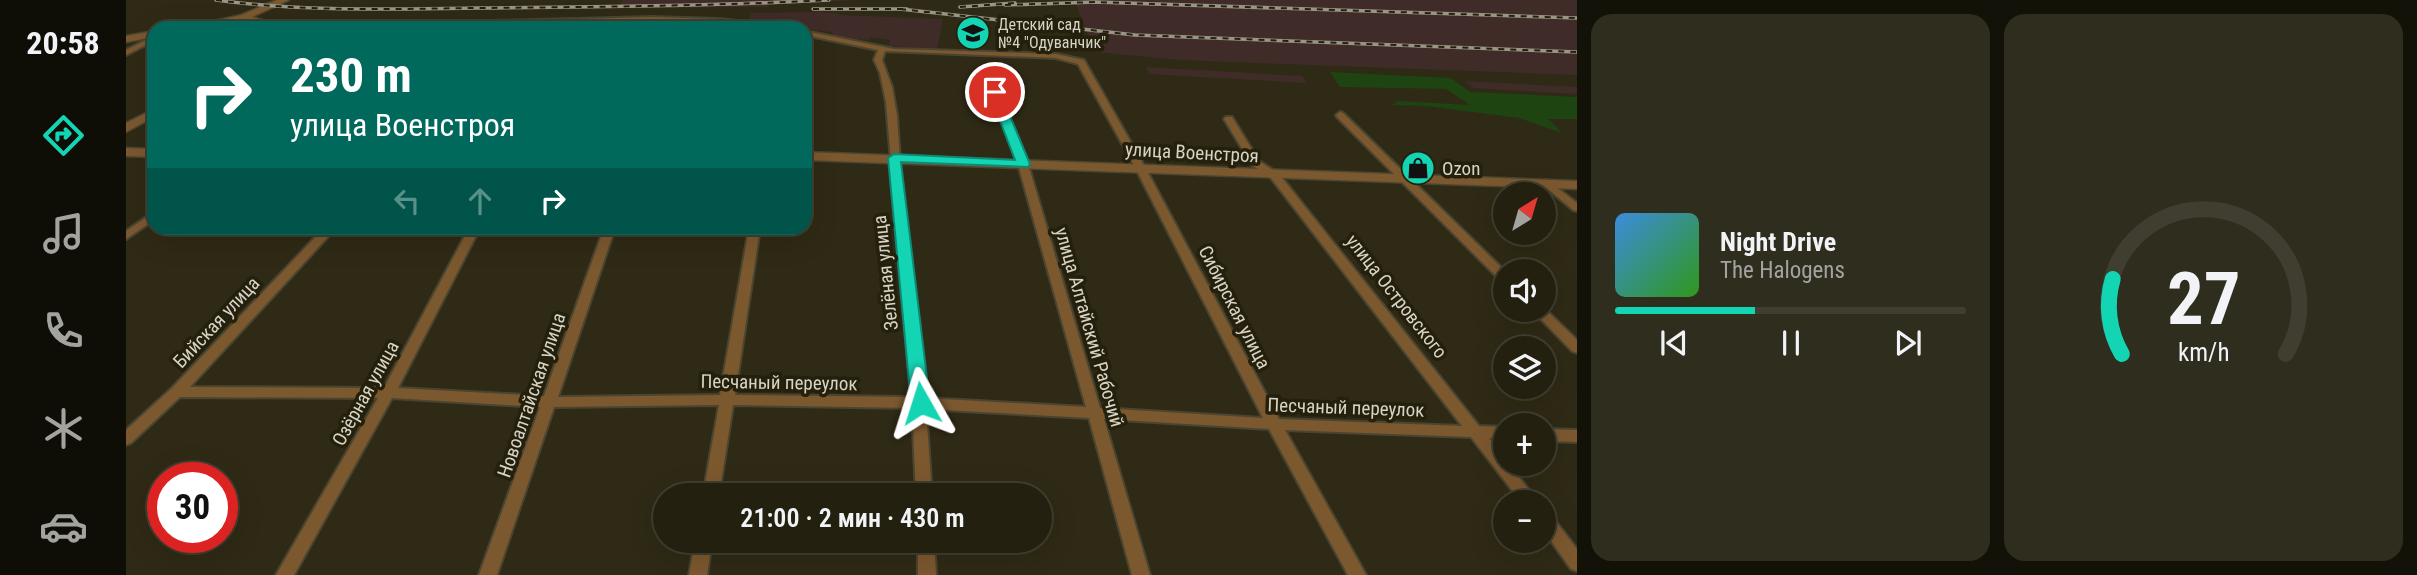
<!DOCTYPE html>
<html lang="ru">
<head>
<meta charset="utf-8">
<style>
	:root { --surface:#232010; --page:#2f2d1e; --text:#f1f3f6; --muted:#a3a39f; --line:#403e30; --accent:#14d5b3 }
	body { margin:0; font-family:"Roboto Condensed",sans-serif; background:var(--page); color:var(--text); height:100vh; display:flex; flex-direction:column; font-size:26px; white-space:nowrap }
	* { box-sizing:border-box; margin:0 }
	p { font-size:23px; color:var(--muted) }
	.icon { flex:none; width:38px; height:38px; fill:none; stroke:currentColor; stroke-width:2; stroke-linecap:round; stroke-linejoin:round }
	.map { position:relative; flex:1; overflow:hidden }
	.drawer { display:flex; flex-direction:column; gap:14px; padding:14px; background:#131209; width:840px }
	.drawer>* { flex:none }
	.hud { position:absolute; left:21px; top:21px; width:665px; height:214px; border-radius:21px; box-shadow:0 7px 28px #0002,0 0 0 2px var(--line); background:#00695c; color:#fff; overflow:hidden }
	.needle { width:46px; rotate:37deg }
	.fabs { position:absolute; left:1367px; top:182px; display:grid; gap:14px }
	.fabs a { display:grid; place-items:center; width:63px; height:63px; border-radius:50%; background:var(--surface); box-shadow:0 7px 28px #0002,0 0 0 2px var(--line); font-size:35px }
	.speed { position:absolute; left:21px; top:462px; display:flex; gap:14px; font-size:35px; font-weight:700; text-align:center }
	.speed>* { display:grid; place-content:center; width:91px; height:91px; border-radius:50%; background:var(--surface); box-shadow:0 7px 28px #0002,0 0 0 2px var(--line); line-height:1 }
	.speed .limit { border:10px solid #d22; background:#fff; color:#111 }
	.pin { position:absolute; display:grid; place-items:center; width:60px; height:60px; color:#fff; margin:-30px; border:4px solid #fff; border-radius:50%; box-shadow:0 2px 7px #0007 }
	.me { position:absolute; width:77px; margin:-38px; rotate:354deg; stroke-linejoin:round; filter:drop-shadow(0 0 5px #0008) }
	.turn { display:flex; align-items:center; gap:24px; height:147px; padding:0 28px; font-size:32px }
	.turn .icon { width:91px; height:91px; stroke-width:2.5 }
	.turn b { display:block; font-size:49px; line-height:60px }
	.lanes { display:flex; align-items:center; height:66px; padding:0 28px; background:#0003; justify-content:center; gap:35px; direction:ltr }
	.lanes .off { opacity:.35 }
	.drawer .card { flex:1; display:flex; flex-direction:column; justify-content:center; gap:10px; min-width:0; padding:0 24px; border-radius:21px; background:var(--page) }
	.drawer .dial { align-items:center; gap:0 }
	.dial svg { height:182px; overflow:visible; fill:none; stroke:var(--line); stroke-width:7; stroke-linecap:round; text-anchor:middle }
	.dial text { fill:var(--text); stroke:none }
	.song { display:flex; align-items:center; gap:21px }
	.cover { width:84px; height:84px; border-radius:10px; background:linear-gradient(135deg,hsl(210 70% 55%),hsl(110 70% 35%)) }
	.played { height:7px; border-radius:4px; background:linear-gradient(90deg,var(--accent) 40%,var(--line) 40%) }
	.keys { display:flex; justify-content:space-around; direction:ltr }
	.drawer .tiles { flex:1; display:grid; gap:14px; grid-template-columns:repeat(2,1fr) }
	.trip { position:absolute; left:527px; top:483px; width:399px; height:70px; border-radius:35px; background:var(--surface); box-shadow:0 7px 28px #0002,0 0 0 2px var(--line); font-weight:600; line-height:70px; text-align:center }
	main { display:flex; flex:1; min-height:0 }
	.tab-bar { display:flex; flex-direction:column; width:126px; justify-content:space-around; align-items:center; background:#0e0d06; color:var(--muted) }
	.tab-bar .icon { width:49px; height:49px }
	.tab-bar .on { color:var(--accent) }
	.tab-bar b { font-size:32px; color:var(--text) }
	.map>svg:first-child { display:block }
	.industrial { fill:#3f2c28 }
	.green { fill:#1e4411 }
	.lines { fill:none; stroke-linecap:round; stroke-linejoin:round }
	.minor-casing { stroke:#4a4531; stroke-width:4 }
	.tertiary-casing { stroke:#4a4531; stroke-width:3 }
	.minor { fill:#7c582f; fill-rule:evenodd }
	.tertiary { fill:#7c582f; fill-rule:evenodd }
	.rail-casing { stroke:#9a9687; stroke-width:3.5 }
	.rail { stroke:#25200b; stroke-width:2; stroke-dasharray:6; stroke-linecap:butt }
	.route { fill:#14d5b3; stroke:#0d8a74; stroke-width:2 }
	.labels { text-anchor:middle; stroke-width:7; stroke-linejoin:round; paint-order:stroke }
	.far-poi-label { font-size:16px; fill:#d7d4c7; stroke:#25200b; text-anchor:start }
	.street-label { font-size:19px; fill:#d7d4c7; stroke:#25200b }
	.poi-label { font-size:19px; fill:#d7d4c7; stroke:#25200b; text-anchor:start }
</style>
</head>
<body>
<main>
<nav class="tab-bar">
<b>20:58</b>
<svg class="icon on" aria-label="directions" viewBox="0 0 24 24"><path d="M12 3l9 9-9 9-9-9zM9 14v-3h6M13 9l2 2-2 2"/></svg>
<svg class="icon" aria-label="music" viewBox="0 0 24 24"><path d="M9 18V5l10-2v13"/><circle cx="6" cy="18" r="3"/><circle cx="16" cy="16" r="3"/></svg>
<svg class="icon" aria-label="phone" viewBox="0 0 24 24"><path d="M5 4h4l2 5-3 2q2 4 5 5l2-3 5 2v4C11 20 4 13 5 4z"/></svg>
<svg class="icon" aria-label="climate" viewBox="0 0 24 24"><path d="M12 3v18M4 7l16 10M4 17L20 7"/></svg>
<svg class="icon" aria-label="car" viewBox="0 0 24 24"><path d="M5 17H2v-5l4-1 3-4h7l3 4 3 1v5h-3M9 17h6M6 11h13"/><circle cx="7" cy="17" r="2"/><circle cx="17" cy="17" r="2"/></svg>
</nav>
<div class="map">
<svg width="1451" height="575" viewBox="0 0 1451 575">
	<rect width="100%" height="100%" fill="#2f2a15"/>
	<g class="industrial">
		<polygon points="497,0 731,0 642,5 641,7 496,8 494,4"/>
		<polygon points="948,0 1451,0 1451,75 1054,60 969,52"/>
		<polygon points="692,12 712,13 712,15 817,19 811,50 763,46 764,40 744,37 743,40 729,39 708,36 705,32 622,21 625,13"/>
		<polygon points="1020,67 1176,76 1181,83 1023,74"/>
		<polygon points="1339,81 1451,87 1451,94 1348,88"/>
	</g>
	<polygon class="green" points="1204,72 1325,78 1344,92 1451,97 1451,119 1422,119 1436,133 1393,118 1300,106 1266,105 1272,101 1344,105 1320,89 1214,87"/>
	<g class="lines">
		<defs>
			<g id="minor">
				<polygon points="526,17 594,19 657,26 661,28 526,21 256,28 165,28 169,26"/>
				<path d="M 679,31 L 768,49 L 930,54 L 958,60 L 1020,169 L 1153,419 L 1336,426 L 1145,178 L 1126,165 L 1098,119 L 1100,117 L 1106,117 L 1133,161 L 1153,174 L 1353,426 L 1379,427 L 1379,439 L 1363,438 L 1379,458 L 1379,464 L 1383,464 L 1412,502 L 1395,502 L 1345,437 L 1159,430 L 1240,575 L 1222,575 L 1143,429 L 978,419 L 1024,575 L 1006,575 L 963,418 L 800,409 L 806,495 L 790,495 L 786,408 L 607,405 L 593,495 L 577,495 L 593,405 L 428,407 L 371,575 L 353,575 L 414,407 L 266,398 L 168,575 L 150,575 L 252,398 L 54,397 L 5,443 L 0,445 L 0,430 L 46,388 L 198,228 L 210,228 L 64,387 L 258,388 L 343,228 L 354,228 L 272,388 L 418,396 L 478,228 L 489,228 L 432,397 L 594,395 L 623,228 L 634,228 L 609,395 L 785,397 L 760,102 L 754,73 L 748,60 L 752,50 L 679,35 ZM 759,51 L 930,58 L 952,64 L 1010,169 L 1137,418 L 974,408 L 902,164 L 873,92 L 869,89 L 865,92 L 892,164 L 960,407 L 799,398 L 775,175 L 771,116 L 766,87 L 756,60 Z"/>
				<polygon points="28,36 28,41 0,55 0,50"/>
				<polygon points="1214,112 1217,113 1379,271 1379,282 1375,281 1211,117 1210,115"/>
				<polygon points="1421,180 1451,203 1451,211 1447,210 1417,185 1417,181"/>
				<polygon points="28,212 28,220 0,239 0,231"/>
				<polygon points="1418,308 1451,340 1451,353 1446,351 1406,310 1418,310"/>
				<polygon points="1418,429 1451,430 1451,442 1418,441"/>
				<polygon points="1418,512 1424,514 1451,549 1451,571 1445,569 1418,531"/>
				<polygon points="569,541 586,541 581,575 563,575"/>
				<polygon points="792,541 808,541 810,575 792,575"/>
			</g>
			<g id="tertiary">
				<path d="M 151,0 L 163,0 L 126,17 L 164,28 C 148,28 135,22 119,20 C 103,18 76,28 57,28 L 115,15 Z"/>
				<polygon points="28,31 28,37 0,42 0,36"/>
				<polygon points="28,109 28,117 0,132 0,123"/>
				<polygon points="0,148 28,149 28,157 0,156"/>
				<polygon points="679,152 1451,181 1451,189 679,160"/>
			</g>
		</defs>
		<use href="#minor" class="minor-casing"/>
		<use href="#tertiary" class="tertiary-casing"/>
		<use href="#minor" class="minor"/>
		<use href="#tertiary" class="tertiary"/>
		<defs>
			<g id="rail">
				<path d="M 90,0 C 177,12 264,9 351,8 C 468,7 586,6 703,0"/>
				<polyline points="879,5 969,2 1451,18"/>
				<polyline points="834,7 889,3"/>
				<polyline points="687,9 781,9"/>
				<polyline points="774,9 1009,35 1451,52"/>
			</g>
		</defs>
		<use href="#rail" class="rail-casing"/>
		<use href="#rail" class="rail"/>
	</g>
	<polygon class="route" points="869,89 874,92 904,164 902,167 775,162 804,403 801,408 788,408 785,403 762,158 768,154 889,160 863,92"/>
	<defs>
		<symbol id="school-disc" viewBox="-11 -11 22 22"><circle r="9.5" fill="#14d5b3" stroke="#25200b"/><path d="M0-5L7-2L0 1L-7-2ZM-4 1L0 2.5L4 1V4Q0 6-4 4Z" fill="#111"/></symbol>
		<symbol id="shop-disc" viewBox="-11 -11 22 22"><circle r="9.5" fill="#14d5b3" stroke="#25200b"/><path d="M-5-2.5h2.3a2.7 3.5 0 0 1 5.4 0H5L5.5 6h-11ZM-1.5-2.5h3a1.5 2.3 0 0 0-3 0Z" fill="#111"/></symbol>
	</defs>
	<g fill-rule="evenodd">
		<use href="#school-disc" x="828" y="14" width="38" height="38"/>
		<use href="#shop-disc" x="1273" y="149" width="38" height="38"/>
	</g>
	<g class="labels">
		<g class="far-poi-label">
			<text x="872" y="30">Детский сад<tspan x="872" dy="18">№4 "Одуванчик"</tspan></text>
		</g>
		<g class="street-label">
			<text transform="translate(1066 152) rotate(3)" y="7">улица Военстроя</text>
			<text transform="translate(759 273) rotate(-96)" y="7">Зелёная улица</text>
			<text transform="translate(1271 296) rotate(52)" y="7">улица Островского</text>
			<text transform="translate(1109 307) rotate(63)" y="7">Сибирская улица</text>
			<text transform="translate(90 322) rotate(-47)" y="7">Бийская улица</text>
			<text transform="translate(964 327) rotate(74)" y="7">улица Алтайский Рабочий</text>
			<text transform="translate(653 382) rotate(1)" y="7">Песчаный переулок</text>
			<text transform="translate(239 393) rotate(-61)" y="7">Озёрная улица</text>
			<text transform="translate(405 395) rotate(-71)" y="7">Новоалтайская улица</text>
			<text transform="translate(1220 407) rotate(2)" y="7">Песчаный переулок</text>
		</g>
		<g class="poi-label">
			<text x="1316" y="175">Ozon</text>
		</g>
	</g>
</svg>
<div class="fabs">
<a><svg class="needle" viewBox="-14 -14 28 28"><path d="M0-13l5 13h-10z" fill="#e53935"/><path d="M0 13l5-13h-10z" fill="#a3a39f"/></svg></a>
<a><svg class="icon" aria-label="sound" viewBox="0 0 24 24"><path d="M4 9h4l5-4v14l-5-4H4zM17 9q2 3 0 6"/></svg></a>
<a><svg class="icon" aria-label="layers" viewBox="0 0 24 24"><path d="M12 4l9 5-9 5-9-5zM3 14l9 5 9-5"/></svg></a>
<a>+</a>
<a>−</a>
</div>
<div class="speed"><div class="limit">30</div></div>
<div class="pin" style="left:869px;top:92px;background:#d93025"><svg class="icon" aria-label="arrive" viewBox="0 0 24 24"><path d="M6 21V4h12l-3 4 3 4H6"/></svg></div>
<svg class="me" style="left:795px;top:403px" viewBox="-20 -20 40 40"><path d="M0-17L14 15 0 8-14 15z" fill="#14d5b3" stroke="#fff" stroke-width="4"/></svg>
<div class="trip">21:00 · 2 мин · 430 m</div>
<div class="hud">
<div class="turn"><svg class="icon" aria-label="right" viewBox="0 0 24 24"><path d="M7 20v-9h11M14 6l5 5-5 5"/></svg><div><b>230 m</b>улица Военстроя</div></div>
<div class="lanes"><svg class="icon off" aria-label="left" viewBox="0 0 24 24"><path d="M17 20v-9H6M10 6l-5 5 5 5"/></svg><svg class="icon off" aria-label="ahead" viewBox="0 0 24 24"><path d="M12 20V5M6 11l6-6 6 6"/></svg><svg class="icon" aria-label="right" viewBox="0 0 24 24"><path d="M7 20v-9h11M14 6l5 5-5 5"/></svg></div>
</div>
</div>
<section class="drawer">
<div class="tiles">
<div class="card">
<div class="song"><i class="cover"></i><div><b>Night Drive</b><p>The Halogens</p></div></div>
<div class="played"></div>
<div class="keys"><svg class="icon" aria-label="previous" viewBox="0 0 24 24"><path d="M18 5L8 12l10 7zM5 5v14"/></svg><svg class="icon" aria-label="pause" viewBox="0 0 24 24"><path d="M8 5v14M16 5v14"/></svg><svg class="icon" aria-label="next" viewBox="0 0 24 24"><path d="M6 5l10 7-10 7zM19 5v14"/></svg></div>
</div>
<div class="card dial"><svg viewBox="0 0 100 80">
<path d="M14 69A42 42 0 1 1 86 69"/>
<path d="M14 69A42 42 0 0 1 10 36" stroke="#14d5b3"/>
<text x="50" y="56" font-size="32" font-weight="700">27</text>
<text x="50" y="72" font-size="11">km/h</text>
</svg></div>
</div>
</section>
</main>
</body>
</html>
